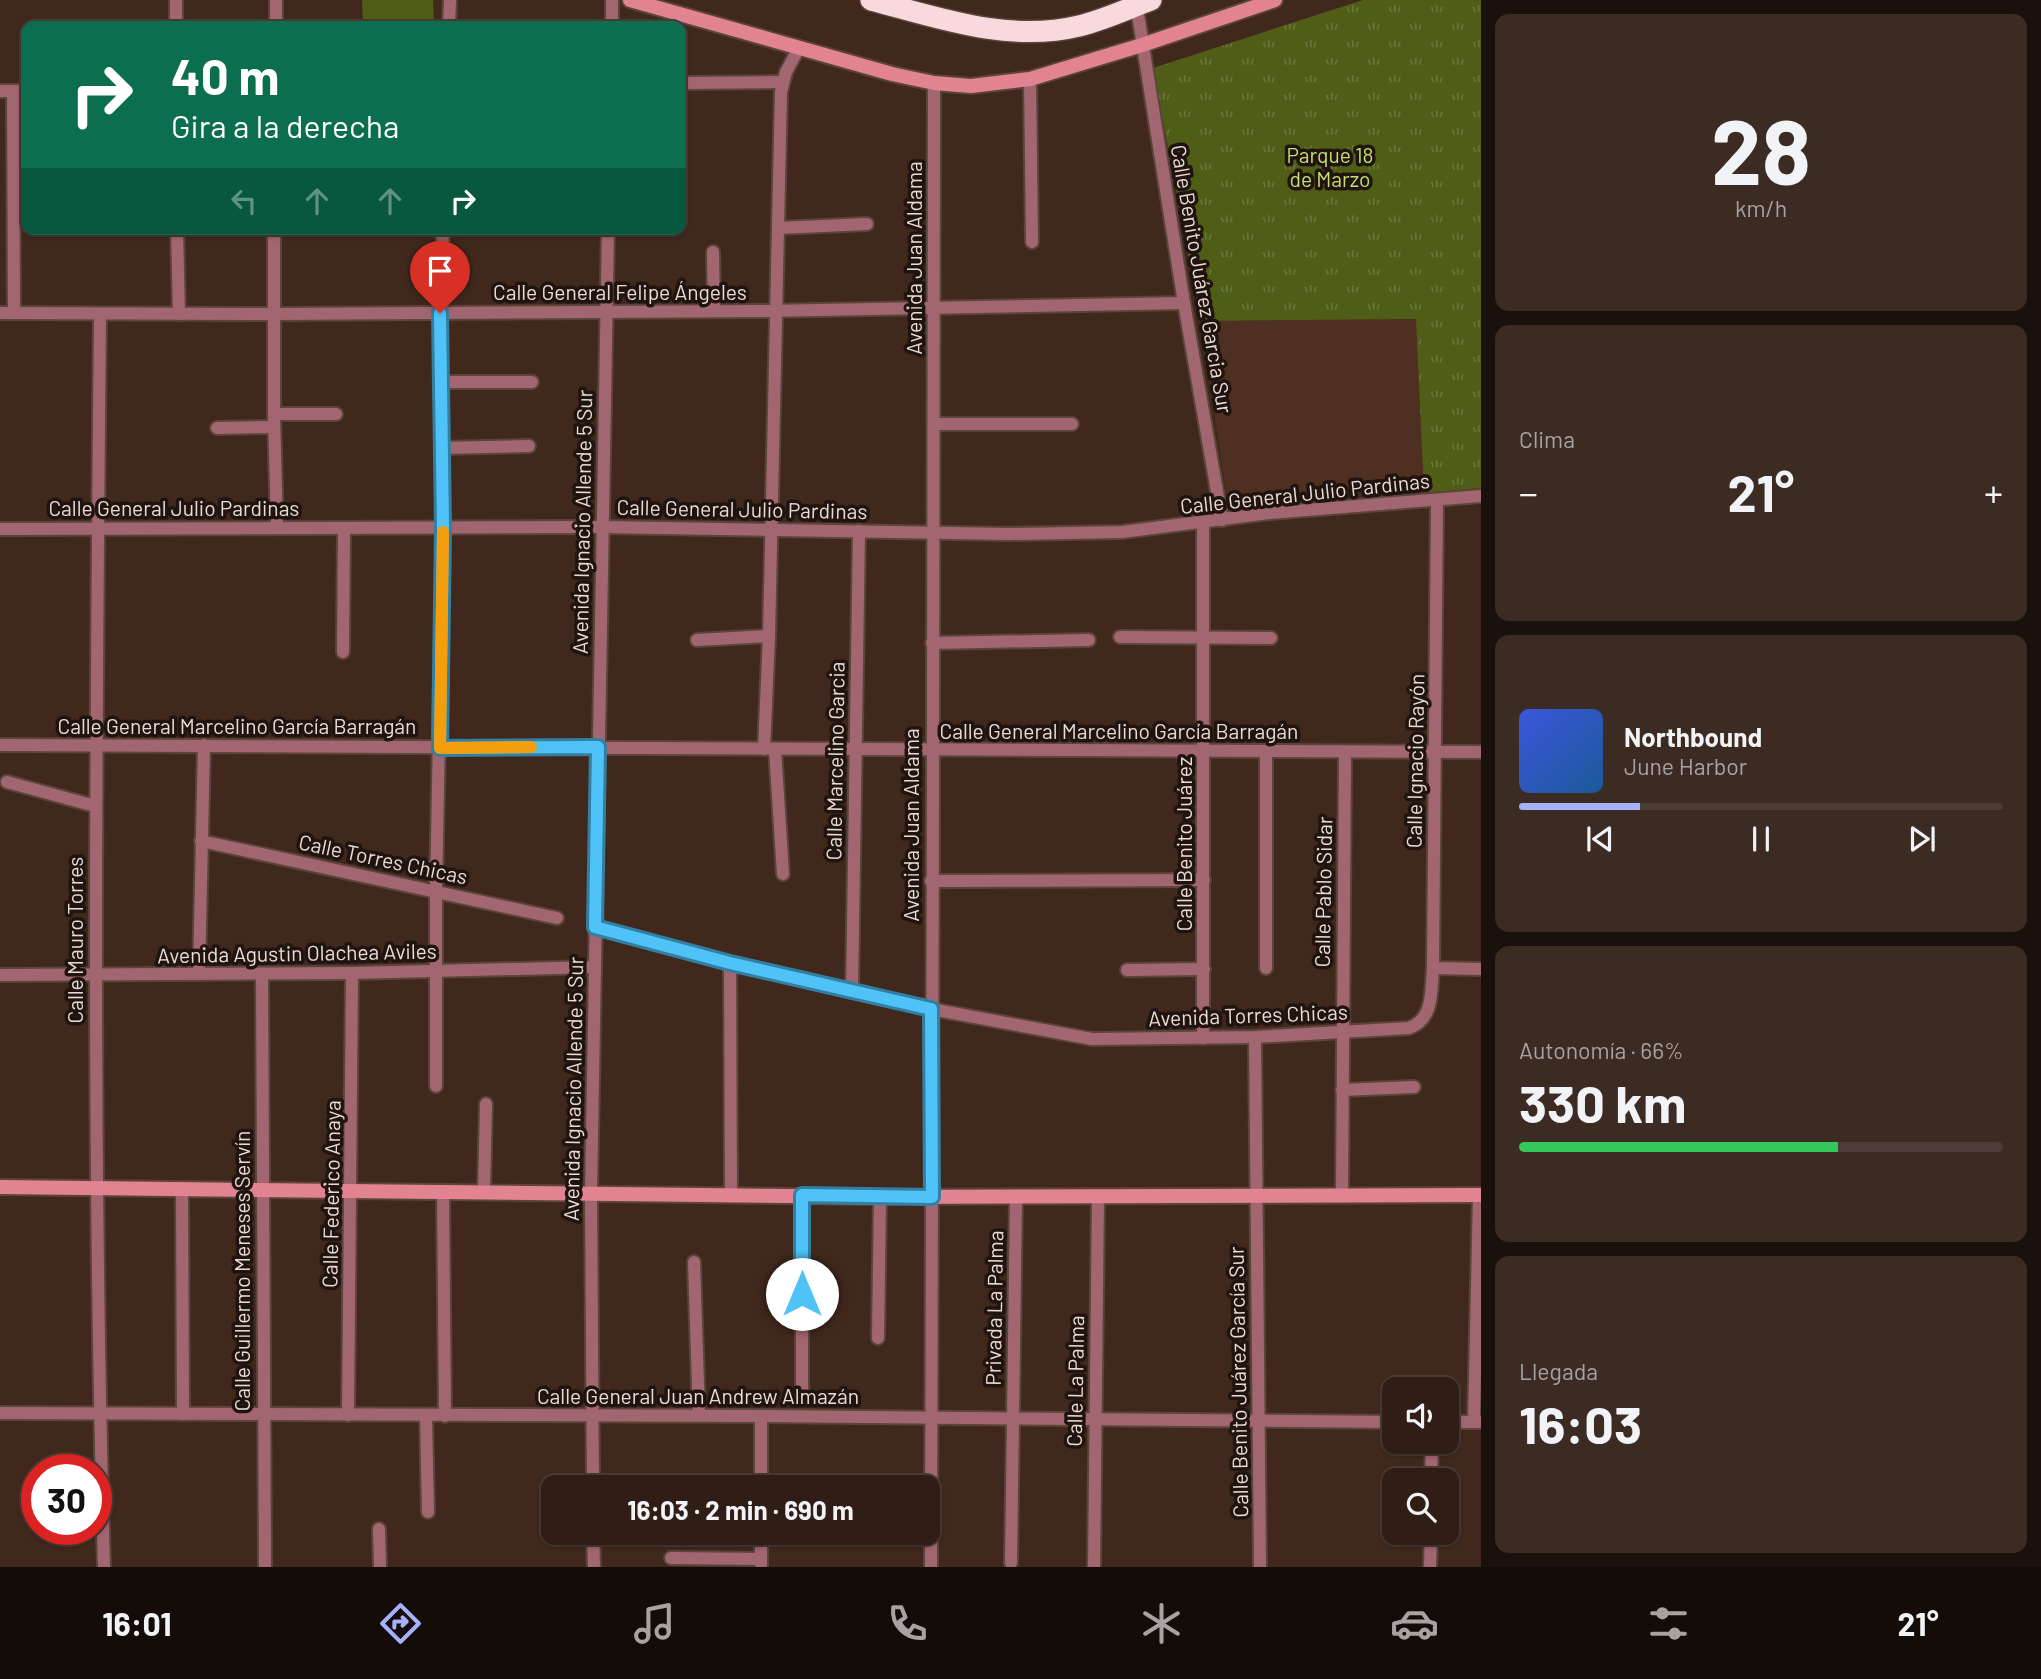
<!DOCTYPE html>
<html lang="es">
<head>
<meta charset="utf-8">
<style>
	:root { --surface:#301e16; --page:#3c2b23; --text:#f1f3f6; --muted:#a8a2a1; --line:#4b3c35; --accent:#a6b1fc }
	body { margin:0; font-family:Barlow,sans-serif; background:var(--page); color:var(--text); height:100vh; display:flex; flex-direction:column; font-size:26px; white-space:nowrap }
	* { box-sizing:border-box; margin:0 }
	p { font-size:23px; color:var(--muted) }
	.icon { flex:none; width:38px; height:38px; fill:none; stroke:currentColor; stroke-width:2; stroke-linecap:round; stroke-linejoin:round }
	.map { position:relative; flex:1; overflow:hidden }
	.sheet { display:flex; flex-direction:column; gap:14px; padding:14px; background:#1a100c; width:560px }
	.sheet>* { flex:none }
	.hud { position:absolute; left:21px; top:21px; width:665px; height:214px; border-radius:14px; box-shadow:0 2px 5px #0004,0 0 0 2px var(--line); background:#0b6e4f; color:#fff; overflow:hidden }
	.controls { position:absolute; left:1382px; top:1377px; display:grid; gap:14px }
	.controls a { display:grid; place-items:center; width:77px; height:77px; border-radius:14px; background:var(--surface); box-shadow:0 2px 5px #0004,0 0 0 2px var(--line); font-size:35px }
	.speed { position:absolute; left:21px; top:1454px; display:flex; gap:14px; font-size:35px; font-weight:700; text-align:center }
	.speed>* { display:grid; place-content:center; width:91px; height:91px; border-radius:50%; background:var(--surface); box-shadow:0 2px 5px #0004,0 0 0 2px var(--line); line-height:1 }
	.speed .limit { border:10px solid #d22; background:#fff; color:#111 }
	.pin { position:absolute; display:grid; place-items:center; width:60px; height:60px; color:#fff; margin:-72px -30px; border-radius:50% 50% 50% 0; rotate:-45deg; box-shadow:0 0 7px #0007 }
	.pin .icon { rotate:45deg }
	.me { position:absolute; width:77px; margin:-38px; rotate:0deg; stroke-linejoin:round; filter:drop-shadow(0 0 5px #0008) }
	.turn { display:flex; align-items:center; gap:24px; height:147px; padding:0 35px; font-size:32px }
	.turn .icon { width:91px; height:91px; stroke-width:2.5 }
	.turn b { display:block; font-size:49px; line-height:60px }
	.lanes { display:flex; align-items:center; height:66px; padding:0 35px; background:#0003; justify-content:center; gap:35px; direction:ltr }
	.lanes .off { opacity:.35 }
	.big { font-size:52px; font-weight:700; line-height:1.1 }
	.sheet .tile { flex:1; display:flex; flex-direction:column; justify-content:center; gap:10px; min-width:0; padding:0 24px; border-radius:14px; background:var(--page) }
	.sheet .dial { align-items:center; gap:0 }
	.dial b { font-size:91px; line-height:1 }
	.song { display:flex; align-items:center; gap:21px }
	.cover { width:84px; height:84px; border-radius:10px; background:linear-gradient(135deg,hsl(230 70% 55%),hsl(210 70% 35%)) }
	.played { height:7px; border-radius:4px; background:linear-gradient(90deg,var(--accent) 25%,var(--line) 25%) }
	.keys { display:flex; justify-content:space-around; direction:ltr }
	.heat { display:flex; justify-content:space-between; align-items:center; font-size:38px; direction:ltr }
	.charge { height:10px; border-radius:5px; background:linear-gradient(90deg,#34c759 66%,var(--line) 0) }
	.trip { position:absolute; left:541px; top:1475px; width:399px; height:70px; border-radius:14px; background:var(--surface); box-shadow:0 2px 5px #0004,0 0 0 2px var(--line); font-weight:700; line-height:70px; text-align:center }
	.tabs { display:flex; height:112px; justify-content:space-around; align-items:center; background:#130c09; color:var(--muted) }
	.tabs .icon { width:49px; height:49px }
	.tabs .active { color:var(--accent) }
	.tabs b { font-size:32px; color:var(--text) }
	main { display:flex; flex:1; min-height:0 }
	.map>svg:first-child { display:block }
	.built { fill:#4e2f21 }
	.grass { fill:#4f5d17 }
	.park { fill:url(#park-tufts) }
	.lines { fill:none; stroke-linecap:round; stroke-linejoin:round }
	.street-casing { stroke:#5b443a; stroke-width:16 }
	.secondary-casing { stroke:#5b443a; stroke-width:18 }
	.highway-casing { stroke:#5b443a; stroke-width:24 }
	.street { stroke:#a26670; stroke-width:12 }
	.secondary { stroke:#e28394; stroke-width:14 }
	.highway { stroke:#f8d9dd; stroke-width:21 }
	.route-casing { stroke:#337fa1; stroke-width:18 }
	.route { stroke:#4fc3f7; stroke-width:12 }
	.slow { stroke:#f59e0b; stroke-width:12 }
	.labels { text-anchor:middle; stroke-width:7; stroke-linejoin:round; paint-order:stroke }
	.park-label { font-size:21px; fill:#c6df6e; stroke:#1f140f }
	.street-label { font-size:21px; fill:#eadad3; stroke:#1f140f }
</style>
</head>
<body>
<main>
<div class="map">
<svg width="1481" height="1567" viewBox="0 0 1481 1567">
	<defs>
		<pattern id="park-tufts" width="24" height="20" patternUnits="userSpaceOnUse" patternTransform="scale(1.75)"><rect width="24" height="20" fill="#4f5d17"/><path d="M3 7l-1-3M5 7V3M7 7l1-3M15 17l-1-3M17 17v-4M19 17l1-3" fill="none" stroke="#687438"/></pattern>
	</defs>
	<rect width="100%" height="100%" fill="#40281d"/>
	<polygon class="built" points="1417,319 1424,493 1227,498 1201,321"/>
	<polygon class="grass" points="362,0 433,0 434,24 363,24"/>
	<polygon class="park" points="1363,0 1481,0 1481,488 1424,493 1416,319 1201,321 1153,68"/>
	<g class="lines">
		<defs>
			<g id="street">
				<polyline points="1136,2 1184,303 1222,520"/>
				<polyline points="176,26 176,0"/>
				<polyline points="276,26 276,0"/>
				<polyline points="449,26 450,0"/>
				<polyline points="612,26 612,0"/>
				<polyline points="1030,79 1032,242"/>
				<polyline points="681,83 783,82"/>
				<polyline points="0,91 26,91"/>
				<polyline points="13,91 14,313"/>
				<polyline points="778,228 867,224"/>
				<polyline points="177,229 179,314"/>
				<polyline points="274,229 274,414 277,528"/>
				<polyline points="713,252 714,311"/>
				<polyline points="0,313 273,314 766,311 1184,303"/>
				<path d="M 100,314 C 96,732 92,1149 104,1567"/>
				<polyline points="441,382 532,382"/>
				<polyline points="274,414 336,414"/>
				<polyline points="935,424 1072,424"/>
				<polyline points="217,428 274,427"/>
				<polyline points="441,448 529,446"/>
				<polyline points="1203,523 1203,1038"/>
				<polyline points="0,529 602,527 1009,534 1122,532 1269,513 1481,496"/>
				<polyline points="1120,637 1271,638"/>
				<polyline points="697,640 769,636"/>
				<polyline points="932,643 1089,640"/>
				<polyline points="343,652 344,528"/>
				<polyline points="0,745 1481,752"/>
				<polyline points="764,749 769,636 781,92 786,72 799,48"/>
				<polyline points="775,749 783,874"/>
				<polyline points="7,782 95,806"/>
				<polyline points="201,841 557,918"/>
				<polyline points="931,881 1204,880"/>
				<path d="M 595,927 L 730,963 L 852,992 L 931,1009 L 1092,1039 L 1255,1037 L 1409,1028 C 1434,1019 1431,991 1433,968 L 1437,500"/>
				<polyline points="730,963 731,1195"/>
				<polyline points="1266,968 1266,752"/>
				<polyline points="1433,968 1481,969"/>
				<polyline points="1127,970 1204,969"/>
				<polyline points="199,974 204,745"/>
				<polyline points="262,974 265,1567"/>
				<polyline points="0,975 352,973 594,967"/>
				<polyline points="852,992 859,531"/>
				<polyline points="1255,1037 1260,1567"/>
				<polyline points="436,1086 436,891 443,528 440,313 443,229"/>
				<polyline points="1342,1090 1414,1087"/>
				<polyline points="182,1188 183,1414"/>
				<polyline points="443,1191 445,1416"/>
				<polyline points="484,1191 486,1104"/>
				<polyline points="802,1195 802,1393"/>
				<polyline points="1342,1196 1345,752"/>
				<polyline points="694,1262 699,1415"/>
				<polyline points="878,1338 880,1197"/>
				<polyline points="0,1413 761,1416 1395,1422"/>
				<polyline points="348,1415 352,973"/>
				<polyline points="426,1416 428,1512"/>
				<polyline points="761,1416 761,1488"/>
				<polyline points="1447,1422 1481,1422"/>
				<polyline points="1474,1422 1479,1195"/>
				<polyline points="1431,1480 1432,1442"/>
				<polyline points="677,1486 761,1483"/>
				<polyline points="593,1488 591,1193 608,229"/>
				<polyline points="379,1529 380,1567"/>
				<polyline points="593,1533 594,1567"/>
				<polyline points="761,1533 761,1564"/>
				<polyline points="671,1558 761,1559"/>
				<polyline points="1011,1563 1016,1197"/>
				<path d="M 931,1567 C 931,1072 935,578 934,83"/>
				<polyline points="1094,1567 1098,1196"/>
				<polyline points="1430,1567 1431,1533"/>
			</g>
			<g id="secondary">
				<polyline points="630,0 892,74 934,83 971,86 1030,79 1142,45 1275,0"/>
				<polyline points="0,1187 880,1197 1481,1195"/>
			</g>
			<path id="highway" d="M 871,0 C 939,18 1009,43 1079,26 C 1104,20 1127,9 1151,0"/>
		</defs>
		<use href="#street" class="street-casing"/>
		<use href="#secondary" class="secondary-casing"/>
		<use href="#highway" class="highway-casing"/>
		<use href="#street" class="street"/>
		<use href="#secondary" class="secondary"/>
		<use href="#highway" class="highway"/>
	</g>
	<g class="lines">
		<defs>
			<polyline id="route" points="440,313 443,528 440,748 598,747 595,927 730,963 931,1009 932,1197 802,1195 802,1294"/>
		</defs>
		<use href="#route" class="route-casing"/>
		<use href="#route" class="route"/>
		<polyline class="slow" points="443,532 440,748 531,747"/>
	</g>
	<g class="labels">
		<g class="park-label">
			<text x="1330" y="163">Parque 18<tspan x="1330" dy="24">de Marzo</tspan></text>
		</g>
		<g class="street-label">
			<text transform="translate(915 258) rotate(-90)" y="7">Avenida Juan Aldama</text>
			<text transform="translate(1201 279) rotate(80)" y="7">Calle Benito Juárez Garcia Sur</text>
			<text x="620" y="300">Calle General Felipe Ángeles</text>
			<text transform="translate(1305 494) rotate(-6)" y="7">Calle General Julio Pardinas</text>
			<text x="174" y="516">Calle General Julio Pardinas</text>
			<text transform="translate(742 510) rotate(1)" y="7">Calle General Julio Pardinas</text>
			<text transform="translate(583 522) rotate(-89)" y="7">Avenida Ignacio Allende 5 Sur</text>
			<text x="237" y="734">Calle General Marcelino García Barragán</text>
			<text x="1119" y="739">Calle General Marcelino García Barragán</text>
			<text transform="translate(836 761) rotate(-89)" y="7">Calle Marcelino Garcia</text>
			<text transform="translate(1416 761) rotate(-89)" y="7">Calle Ignacio Rayón</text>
			<text transform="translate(912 825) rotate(-90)" y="7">Avenida Juan Aldama</text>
			<text transform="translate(1185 844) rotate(-90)" y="7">Calle Benito Juárez</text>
			<text transform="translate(383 860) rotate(12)" y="7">Calle Torres Chicas</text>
			<text transform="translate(1324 892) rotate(-89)" y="7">Calle Pablo Sidar</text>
			<text transform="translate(76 940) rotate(-90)" y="7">Calle Mauro Torres</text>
			<text transform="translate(297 954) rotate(-1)" y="7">Avenida Agustin Olachea Aviles</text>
			<text transform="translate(1248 1016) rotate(-2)" y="7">Avenida Torres Chicas</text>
			<text transform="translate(574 1089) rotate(-89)" y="7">Avenida Ignacio Allende 5 Sur</text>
			<text transform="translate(332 1194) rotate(-89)" y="7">Calle Federico Anaya</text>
			<text transform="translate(243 1271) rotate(-90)" y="7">Calle Guillermo Meneses Servín</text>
			<text transform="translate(995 1308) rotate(-89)" y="7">Privada La Palma</text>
			<text transform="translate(1076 1381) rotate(-89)" y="7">Calle La Palma</text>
			<text transform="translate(1239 1382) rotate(-91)" y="7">Calle Benito Juárez García Sur</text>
			<text x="698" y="1404">Calle General Juan Andrew Almazán</text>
		</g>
	</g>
</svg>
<div class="controls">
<a><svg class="icon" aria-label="sound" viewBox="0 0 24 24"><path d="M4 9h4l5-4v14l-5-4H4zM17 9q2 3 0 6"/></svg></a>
<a><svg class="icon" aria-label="search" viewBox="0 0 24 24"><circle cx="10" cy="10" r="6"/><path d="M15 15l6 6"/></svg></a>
</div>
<div class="speed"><div class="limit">30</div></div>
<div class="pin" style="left:440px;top:313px;background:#d93025"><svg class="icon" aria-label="arrive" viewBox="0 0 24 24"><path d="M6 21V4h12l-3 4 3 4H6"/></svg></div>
<svg class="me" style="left:802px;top:1294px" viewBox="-20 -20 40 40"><circle r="19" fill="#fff"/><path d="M0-13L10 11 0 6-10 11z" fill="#4fc3f7"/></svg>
<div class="trip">16:03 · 2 min · 690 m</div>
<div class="hud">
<div class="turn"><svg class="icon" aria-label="right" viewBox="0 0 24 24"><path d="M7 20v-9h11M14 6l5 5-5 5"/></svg><div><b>40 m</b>Gira a la derecha</div></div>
<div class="lanes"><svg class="icon off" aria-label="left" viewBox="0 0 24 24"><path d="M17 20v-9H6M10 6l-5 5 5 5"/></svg><svg class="icon off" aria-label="ahead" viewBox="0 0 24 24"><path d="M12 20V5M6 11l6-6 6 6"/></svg><svg class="icon off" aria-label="ahead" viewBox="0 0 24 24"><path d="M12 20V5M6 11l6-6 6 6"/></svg><svg class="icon" aria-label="right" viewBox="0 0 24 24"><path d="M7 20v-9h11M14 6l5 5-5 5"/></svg></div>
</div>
</div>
<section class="sheet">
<div class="tile dial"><b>28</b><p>km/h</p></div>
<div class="tile"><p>Clima</p>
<div class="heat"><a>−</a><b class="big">21°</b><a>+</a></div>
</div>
<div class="tile">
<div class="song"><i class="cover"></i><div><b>Northbound</b><p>June Harbor</p></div></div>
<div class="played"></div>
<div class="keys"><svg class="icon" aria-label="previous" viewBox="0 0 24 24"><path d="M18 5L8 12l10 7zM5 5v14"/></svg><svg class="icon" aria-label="pause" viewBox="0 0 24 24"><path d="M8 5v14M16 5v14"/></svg><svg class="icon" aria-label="next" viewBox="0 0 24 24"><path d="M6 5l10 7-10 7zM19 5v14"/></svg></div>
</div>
<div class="tile"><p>Autonomía · 66%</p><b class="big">330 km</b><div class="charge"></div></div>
<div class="tile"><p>Llegada</p><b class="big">16:03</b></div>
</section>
</main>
<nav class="tabs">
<b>16:01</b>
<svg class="icon active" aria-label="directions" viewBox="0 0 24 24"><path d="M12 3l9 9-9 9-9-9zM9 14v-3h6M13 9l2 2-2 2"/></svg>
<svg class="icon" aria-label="music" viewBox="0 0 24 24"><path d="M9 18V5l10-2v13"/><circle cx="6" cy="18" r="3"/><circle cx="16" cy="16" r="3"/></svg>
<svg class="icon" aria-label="phone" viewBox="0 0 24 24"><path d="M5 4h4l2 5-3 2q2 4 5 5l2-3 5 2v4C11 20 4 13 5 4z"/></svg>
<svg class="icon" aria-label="climate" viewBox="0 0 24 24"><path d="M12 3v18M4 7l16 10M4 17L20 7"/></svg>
<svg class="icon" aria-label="car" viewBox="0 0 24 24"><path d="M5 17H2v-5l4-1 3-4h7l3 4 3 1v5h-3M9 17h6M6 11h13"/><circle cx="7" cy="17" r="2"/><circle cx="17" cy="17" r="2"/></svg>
<svg class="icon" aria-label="filters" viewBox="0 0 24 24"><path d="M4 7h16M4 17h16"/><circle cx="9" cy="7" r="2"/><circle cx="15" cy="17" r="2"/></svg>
<b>21°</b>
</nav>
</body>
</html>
